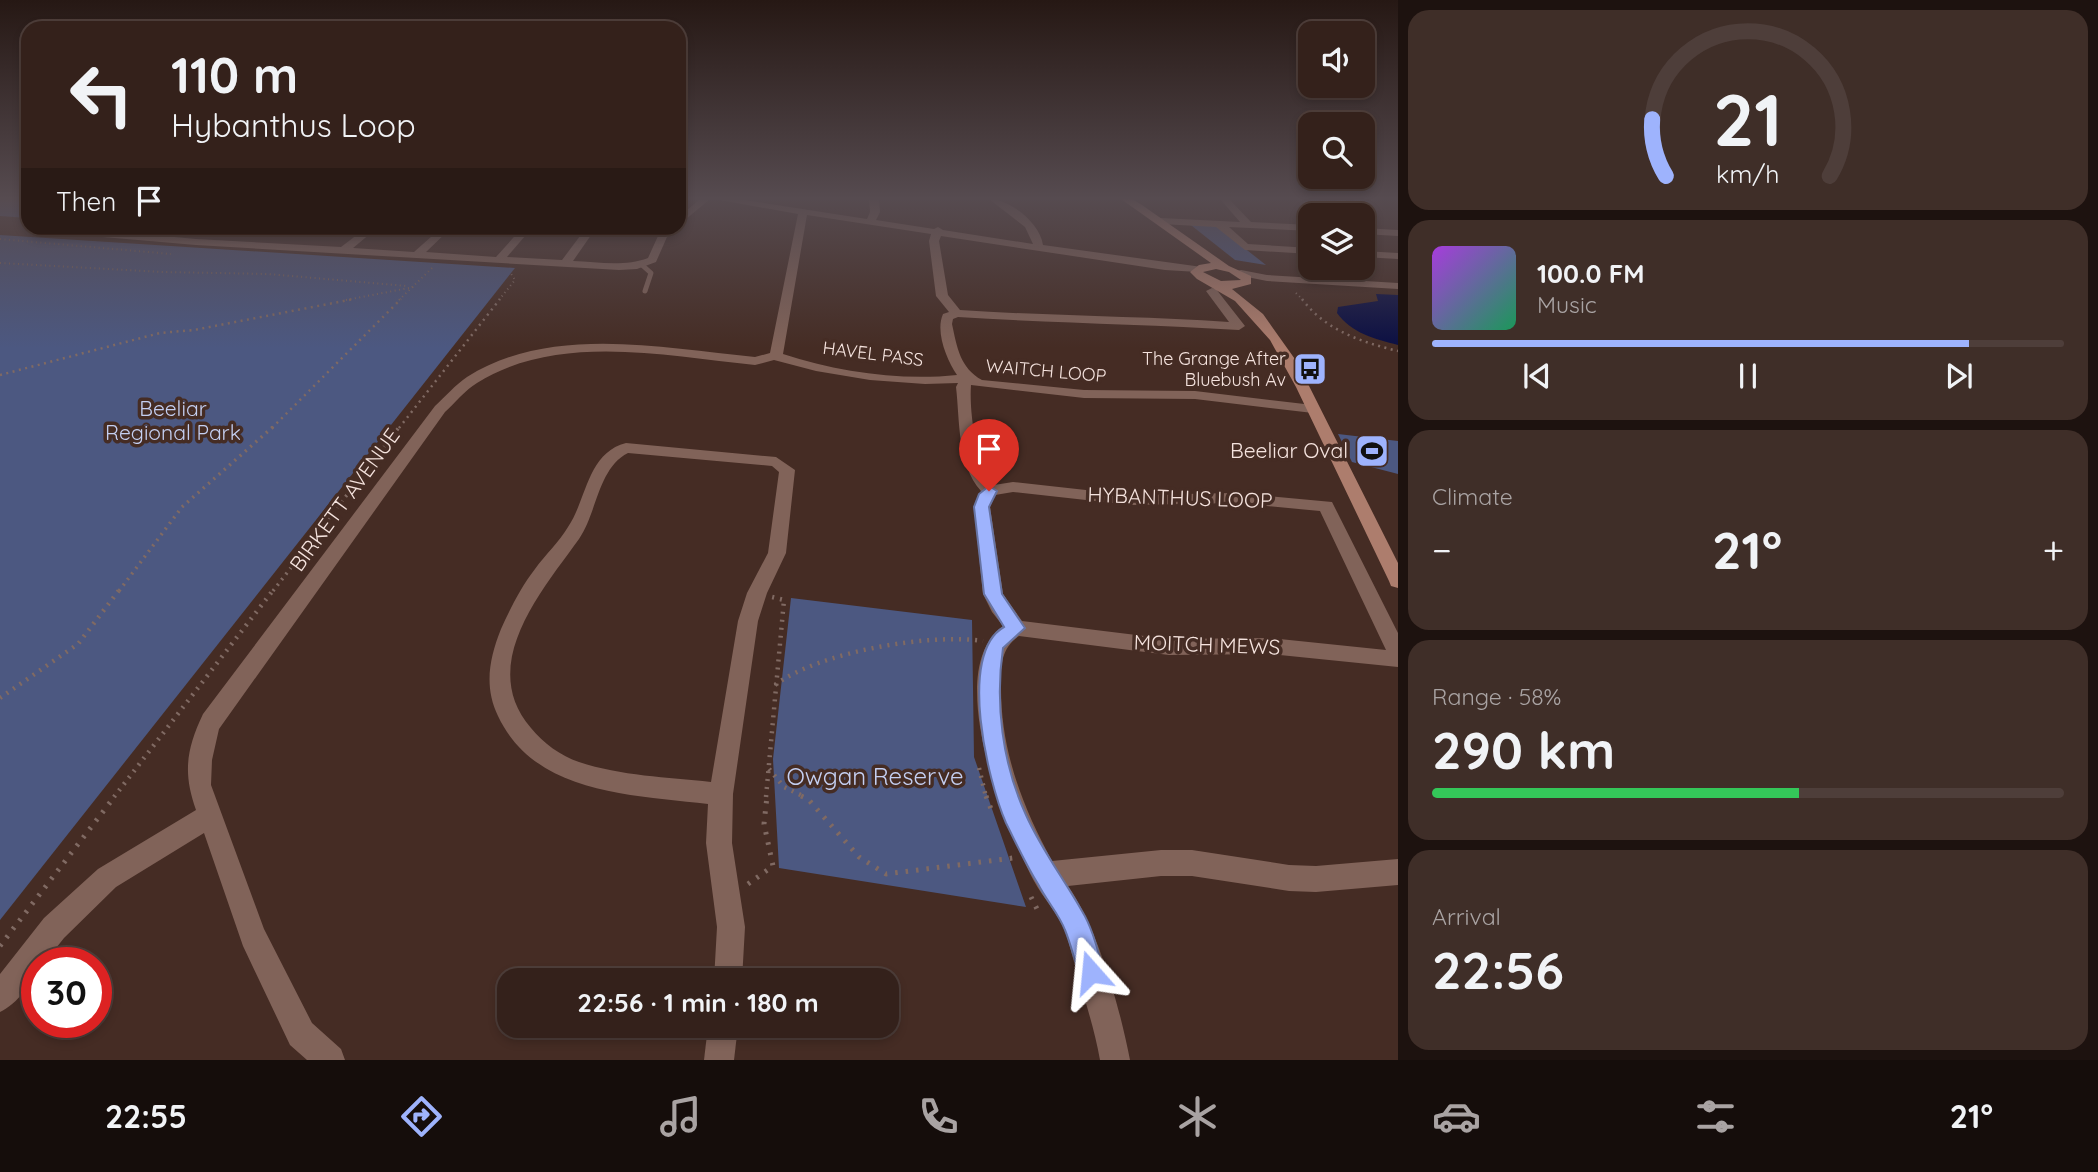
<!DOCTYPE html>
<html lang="en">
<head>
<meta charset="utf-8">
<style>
	:root { --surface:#34211b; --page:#3f2e28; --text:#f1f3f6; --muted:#a9a3a3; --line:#4e3e3a; --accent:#9eb3fd }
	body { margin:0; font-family:Quicksand,sans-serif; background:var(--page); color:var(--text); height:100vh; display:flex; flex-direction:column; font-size:26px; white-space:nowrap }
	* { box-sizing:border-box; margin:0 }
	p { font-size:23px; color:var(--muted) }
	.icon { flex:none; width:38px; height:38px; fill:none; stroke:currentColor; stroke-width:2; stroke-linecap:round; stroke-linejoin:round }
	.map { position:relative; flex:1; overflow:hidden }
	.details { display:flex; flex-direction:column; gap:10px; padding:10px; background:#1d120f; width:700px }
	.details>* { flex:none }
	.banner { position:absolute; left:21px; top:21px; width:665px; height:214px; border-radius:21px; box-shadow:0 4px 10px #0003,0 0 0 2px var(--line); background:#34211b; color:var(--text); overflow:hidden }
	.tools { position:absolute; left:1298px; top:21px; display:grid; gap:14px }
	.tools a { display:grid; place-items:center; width:77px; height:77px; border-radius:14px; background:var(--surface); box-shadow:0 4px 10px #0003,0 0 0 2px var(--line); font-size:35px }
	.speed { position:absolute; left:21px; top:947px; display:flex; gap:14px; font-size:35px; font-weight:700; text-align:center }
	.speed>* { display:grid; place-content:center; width:91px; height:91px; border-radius:50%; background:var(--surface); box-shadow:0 4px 10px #0003,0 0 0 2px var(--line); line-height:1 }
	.speed .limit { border:10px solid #d22; background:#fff; color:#111 }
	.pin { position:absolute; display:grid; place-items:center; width:60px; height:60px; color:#fff; margin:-72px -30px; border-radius:50% 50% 50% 0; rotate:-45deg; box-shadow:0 0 7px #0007 }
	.pin .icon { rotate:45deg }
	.me { position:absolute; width:77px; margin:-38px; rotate:342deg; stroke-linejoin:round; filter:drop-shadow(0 0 5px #0008) }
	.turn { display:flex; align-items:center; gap:24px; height:147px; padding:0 35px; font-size:32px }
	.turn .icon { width:91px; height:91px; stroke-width:2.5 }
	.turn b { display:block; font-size:49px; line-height:60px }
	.then { display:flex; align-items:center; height:66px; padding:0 35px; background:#0003; gap:14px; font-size:26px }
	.big { font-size:52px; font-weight:800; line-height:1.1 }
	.details .card { flex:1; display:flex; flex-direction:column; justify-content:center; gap:10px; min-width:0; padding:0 24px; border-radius:21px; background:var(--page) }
	.details .dial { align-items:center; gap:0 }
	.dial svg { height:182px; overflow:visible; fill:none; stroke:var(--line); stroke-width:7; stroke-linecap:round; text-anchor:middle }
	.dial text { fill:var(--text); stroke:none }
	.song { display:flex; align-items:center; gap:21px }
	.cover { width:84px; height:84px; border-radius:10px; background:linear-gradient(135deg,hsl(280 70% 55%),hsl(150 70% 35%)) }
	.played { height:7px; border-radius:4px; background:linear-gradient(90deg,var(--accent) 85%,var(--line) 85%) }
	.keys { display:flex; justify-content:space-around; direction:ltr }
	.heat { display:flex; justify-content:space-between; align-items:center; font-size:38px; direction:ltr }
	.charge { height:10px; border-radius:5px; background:linear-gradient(90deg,#34c759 58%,var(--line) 0) }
	.trip { position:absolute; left:497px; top:968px; width:402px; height:70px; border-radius:21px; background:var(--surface); box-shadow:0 4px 10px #0003,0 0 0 2px var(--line); font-weight:800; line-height:70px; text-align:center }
	.menu { display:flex; height:112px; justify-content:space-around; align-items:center; background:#150d0b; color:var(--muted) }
	.menu .icon { width:49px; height:49px }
	.menu .active { color:var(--accent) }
	.menu b { font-size:32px; color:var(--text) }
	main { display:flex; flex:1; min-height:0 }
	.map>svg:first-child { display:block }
	.green { fill:#4c5881 }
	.water { fill:#0b0f43 }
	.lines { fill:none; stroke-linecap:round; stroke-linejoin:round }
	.path-far4 { stroke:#806a63; stroke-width:2; stroke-dasharray:1 3.5; stroke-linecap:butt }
	.path-far3 { stroke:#806a63; stroke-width:2.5; stroke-dasharray:2 4.5; stroke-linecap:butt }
	.path-far2 { stroke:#806a63; stroke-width:3.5; stroke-dasharray:2 5; stroke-linecap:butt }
	.path-far1 { stroke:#806a63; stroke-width:4.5; stroke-dasharray:2 6; stroke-linecap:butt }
	.path { stroke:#806a63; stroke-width:5; stroke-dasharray:2.5 8; stroke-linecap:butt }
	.lane { stroke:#816359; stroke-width:5 }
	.street { fill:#816359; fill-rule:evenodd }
	.secondary { fill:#ad7d6d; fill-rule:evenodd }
	.route { fill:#9eb3fd; stroke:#6774a4; stroke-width:2 }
	.labels { text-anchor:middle; stroke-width:7; stroke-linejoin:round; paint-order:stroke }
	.far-street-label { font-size:18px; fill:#f5e3de; stroke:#452c24 }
	.far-poi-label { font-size:18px; fill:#f5e3de; stroke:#452c24; text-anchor:end }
	.park-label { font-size:21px; fill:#c4cff2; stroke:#452c24 }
	.poi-label { font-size:21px; fill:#f5e3de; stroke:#452c24; text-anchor:end }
	.street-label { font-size:21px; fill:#f5e3de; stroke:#452c24 }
	.near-park-label { font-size:24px; fill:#c4cff2; stroke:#452c24 }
</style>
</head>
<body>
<main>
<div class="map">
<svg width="1398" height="1060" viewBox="0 0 1398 1060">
	<rect width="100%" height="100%" fill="#452c24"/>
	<g class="green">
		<polygon points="0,199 28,199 28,218 0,216"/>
		<polygon points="1187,222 1215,225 1266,265 1235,260"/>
		<polygon points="0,235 515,268 0,920"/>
		<polygon points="1338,434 1398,441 1398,474 1352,462"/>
		<polygon points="791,598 972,620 974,757 1026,907 779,868 773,759"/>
	</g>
	<path class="water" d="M 1376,294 L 1398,295 L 1398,345 C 1375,339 1351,333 1337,313 L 1338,307 L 1378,301 Z"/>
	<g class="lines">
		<g class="path-far4">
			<polyline points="0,239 171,254"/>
			<polyline points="0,263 164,272 268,274 407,286"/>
			<polyline points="1296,293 1303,300"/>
			<polyline points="346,300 414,287"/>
			<polyline points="399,300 432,268"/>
			<polyline points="499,300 515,280 510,272"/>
		</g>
		<g class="path-far3">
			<path d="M 1302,299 C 1325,330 1361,342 1398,351"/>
			<polyline points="0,375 160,333 194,330 354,299"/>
			<polyline points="272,428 401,299"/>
			<polyline points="399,428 500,299"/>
		</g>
		<g class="path-far2">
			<polyline points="119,591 182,507 274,426"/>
			<polyline points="273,591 400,426"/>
		</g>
		<g class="path-far1">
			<path d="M 775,685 C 819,652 929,633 983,641"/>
			<polyline points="0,698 78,644 120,589"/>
			<polyline points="979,768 986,797"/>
			<polyline points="769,769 784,787 805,797"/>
			<polyline points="114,797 274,589"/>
			<polyline points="766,797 784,600 772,597"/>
		</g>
		<g class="path">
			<polyline points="801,796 808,799 859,857 886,874 1013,858"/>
			<polyline points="986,796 993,814"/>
			<polyline points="748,884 773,866 764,824 767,796"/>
			<polyline points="1031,897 1038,911 1043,912"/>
			<polyline points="0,946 115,796"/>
		</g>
		<polyline class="lane" points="642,265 651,273 645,291"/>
		<g class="street">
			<polygon points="700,199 710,199 679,225 679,217"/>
			<path d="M 714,199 L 738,199 L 867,219 L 870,212 L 869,199 L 879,199 L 880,212 L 876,220 L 934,229 L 938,227 L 943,230 L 1033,244 L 1025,227 L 989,199 C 1010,199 1040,223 1043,245 L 1202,267 L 1203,269 L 1198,272 L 1165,270 L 941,236 L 939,241 L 948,295 L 960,310 C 1050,316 1139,316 1229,322 L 1206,291 L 1212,288 L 1216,289 L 1245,326 L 1239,330 C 1145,324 1052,323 958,317 L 953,319 L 952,324 C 957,347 960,368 982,380 L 1084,390 L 1195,391 L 1313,405 L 1320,409 L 1313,413 L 1195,399 L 1084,398 L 971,385 C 969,411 976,466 994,485 L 1013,482 L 1131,495 L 1234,493 L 1332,502 L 1398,633 L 1398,667 L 1270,654 L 1169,655 L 1019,636 C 1000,649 1001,667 1001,688 C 1001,751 1022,806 1052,861 L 1161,850 L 1192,850 L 1289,865 L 1316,866 L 1398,859 L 1398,885 L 1316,892 L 1289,891 L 1192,876 L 1161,876 L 1068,886 C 1098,929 1120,1008 1130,1060 L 1100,1060 C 1094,1026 1083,995 1074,962 C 1071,952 1069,941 1065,931 C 1058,913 1043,898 1034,881 C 1006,828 941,671 1003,626 L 992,612 L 983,594 L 974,507 L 981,491 C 957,464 960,421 956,387 L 958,383 L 925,384 L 870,380 L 816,371 L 774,360 L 755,365 C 666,356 558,332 477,383 C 465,390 455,403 445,412 L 219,729 L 212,760 L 211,785 L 264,929 L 312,1023 L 341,1049 L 345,1060 L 307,1060 L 290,1045 L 243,946 L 204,833 L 116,887 L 64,938 L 45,962 L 37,962 C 37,980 16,1005 0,1012 L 0,974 L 44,918 L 98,869 L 196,810 C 183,773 186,750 203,714 L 435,406 C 445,397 455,385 467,377 C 551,324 662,348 755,357 L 770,353 L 798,214 ZM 807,215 L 931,234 L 929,241 L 936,296 L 949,312 L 943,314 C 935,332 947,360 957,375 C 901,381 837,372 783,354 ZM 1013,492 L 1131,505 L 1234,503 L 1320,511 L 1386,650 L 1270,638 L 1169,639 L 1022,621 L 1003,594 L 990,507 L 995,495 Z"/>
			<polygon points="1220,199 1229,199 1251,222 1311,225 1311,231 1229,227 1248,244 1311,248 1311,254 1245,250 1216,227 1161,224 1156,221 1161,218 1240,222"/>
			<polygon points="1334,199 1344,199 1363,215 1352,215"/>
			<path d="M 77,228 L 196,239 L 341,247 L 366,228 L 377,228 L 353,248 L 414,252 L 441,228 L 451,228 L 426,252 L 496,257 L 522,228 L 532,228 L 507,257 L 562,260 L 586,228 L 596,228 L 573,261 C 598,262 624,267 648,258 L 658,236 L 667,228 L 678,228 L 667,237 L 656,262 L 637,269 L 619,270 L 196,245 L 91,236 Z"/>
			<polygon points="1363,228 1398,230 1398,236 1363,234"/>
			<polygon points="1363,251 1398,253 1398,259 1363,257"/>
			<polygon points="1241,270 1267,275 1398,283 1398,289 1267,281 1237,275 1237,271"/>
			<path d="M 626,443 L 776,457 L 795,470 L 786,553 L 767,593 L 758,621 L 733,794 L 732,843 L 745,927 L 742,980 L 714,980 L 717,927 L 706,843 L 708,804 C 634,795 535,795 498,716 C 484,687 489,659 501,629 C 510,609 521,587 535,569 C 545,555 559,542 568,527 C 587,499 587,453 626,443 ZM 628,453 L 772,466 L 779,472 L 768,553 L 747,593 L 738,621 L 711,782 C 667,777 621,776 579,762 C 561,756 543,743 531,728 C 477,665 541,592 579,539 C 597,513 598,468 628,453 Z"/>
			<polygon points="708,1026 738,1026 734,1060 704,1060"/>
		</g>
		<path class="secondary" d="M 1121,199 L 1132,199 L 1142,205 L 1229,266 L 1251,276 L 1251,284 L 1232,289 L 1263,314 L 1297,362 L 1398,563 L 1398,588 L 1391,586 L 1389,581 L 1296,387 L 1270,340 L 1235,301 L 1197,279 L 1190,272 L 1199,265 L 1211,263 ZM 1216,269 L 1229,272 L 1241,280 L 1221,281 L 1203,272 Z"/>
	</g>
	<linearGradient id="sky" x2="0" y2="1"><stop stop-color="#261814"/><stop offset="0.57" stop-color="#564b50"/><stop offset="1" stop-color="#564b50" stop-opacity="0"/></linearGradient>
	<rect width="1398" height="348" fill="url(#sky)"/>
	<path class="route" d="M 989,486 L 997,491 L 989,507 L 1002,594 L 1025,628 L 1003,648 C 995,703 1002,763 1026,815 C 1041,849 1064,879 1082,911 C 1093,929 1098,952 1104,972 L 1100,981 L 1091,985 L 1082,981 C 1075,964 1072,947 1065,930 C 1059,914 1046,900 1038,884 C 1026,865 1016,843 1006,823 C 988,782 957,653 1004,627 L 984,594 L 974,507 L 979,494 Z"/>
	<defs>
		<symbol id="bus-square" viewBox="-11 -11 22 22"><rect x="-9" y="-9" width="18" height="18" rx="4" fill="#9eb3fd" stroke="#452c24"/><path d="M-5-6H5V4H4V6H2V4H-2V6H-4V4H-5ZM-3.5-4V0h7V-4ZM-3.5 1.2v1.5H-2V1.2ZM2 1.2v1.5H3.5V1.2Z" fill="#111"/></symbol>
		<symbol id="stadium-square" viewBox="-11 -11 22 22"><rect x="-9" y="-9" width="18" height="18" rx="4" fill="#9eb3fd" stroke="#452c24"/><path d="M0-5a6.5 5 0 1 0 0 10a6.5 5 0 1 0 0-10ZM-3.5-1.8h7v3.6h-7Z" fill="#111"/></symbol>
	</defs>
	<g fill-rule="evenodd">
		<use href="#bus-square" x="1291" y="350" width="38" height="38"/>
		<use href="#stadium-square" x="1353" y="432" width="38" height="38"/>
	</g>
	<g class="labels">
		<g class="far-street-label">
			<text transform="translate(873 354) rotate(7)" y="6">HAVEL PASS</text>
			<text transform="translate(1046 371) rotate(5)" y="6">WAITCH LOOP</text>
		</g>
		<g class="far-poi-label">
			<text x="1286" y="365">The Grange After<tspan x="1286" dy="21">Bluebush Av</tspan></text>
		</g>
		<g class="park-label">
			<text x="173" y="416">Beeliar<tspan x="173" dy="24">Regional Park</tspan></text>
		</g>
		<g class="poi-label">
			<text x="1348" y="458">Beeliar Oval</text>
		</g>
		<g class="street-label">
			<text transform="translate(1180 498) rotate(2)" y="7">HYBANTHUS LOOP</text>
			<text transform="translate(345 500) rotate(-54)" y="7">BIRKETT AVENUE</text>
			<text transform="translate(1207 645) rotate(2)" y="7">MOITCH MEWS</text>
		</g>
		<g class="near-park-label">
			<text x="875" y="785">Owgan Reserve</text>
		</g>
	</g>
</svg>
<div class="tools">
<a><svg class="icon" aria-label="sound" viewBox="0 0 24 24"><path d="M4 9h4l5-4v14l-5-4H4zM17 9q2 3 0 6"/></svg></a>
<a><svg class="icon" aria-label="search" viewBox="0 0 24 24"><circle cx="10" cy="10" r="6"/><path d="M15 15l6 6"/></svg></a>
<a><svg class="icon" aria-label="layers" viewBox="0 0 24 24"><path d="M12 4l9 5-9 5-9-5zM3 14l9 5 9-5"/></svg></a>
</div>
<div class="speed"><div class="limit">30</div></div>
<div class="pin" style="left:989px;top:491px;background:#d93025"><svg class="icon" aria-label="arrive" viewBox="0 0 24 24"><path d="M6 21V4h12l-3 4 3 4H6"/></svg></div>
<svg class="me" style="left:1091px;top:972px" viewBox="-20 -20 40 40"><path d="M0-17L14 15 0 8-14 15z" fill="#9eb3fd" stroke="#fff" stroke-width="4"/></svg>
<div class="trip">22:56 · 1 min · 180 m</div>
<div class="banner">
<div class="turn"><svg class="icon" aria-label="left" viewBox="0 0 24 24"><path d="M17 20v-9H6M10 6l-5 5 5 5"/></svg><div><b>110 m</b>Hybanthus Loop</div></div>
<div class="then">Then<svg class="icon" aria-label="arrive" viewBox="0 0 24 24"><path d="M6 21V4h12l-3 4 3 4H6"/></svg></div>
</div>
</div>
<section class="details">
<div class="card dial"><svg viewBox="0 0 100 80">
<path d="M14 69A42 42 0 1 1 86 69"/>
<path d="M14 69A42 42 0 0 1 8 44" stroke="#9eb3fd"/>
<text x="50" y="56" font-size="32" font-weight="700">21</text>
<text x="50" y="72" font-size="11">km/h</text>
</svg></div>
<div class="card">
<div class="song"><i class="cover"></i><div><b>100.0 FM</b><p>Music</p></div></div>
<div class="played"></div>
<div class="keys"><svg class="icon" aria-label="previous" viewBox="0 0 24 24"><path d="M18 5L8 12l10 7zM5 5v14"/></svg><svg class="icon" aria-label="pause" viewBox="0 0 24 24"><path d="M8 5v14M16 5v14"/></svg><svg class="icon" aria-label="next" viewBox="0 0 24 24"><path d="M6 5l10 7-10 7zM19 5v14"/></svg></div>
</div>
<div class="card"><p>Climate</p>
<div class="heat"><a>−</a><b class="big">21°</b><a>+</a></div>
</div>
<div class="card"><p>Range · 58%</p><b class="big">290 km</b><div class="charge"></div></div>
<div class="card"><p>Arrival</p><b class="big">22:56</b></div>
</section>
</main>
<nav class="menu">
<b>22:55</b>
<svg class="icon active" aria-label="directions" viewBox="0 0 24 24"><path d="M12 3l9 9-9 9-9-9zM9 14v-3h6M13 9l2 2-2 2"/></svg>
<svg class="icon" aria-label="music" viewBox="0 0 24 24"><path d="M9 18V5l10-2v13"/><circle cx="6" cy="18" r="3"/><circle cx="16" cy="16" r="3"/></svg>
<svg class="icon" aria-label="phone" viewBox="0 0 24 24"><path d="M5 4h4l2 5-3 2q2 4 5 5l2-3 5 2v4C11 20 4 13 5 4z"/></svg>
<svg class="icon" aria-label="climate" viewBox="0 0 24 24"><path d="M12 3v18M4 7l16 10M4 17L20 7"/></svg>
<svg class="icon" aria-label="car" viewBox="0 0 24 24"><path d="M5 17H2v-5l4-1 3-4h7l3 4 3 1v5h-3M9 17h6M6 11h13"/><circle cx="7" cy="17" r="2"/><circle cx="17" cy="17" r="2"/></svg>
<svg class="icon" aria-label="filters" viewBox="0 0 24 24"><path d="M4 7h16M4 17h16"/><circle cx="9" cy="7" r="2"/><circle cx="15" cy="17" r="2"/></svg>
<b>21°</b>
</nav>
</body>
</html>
